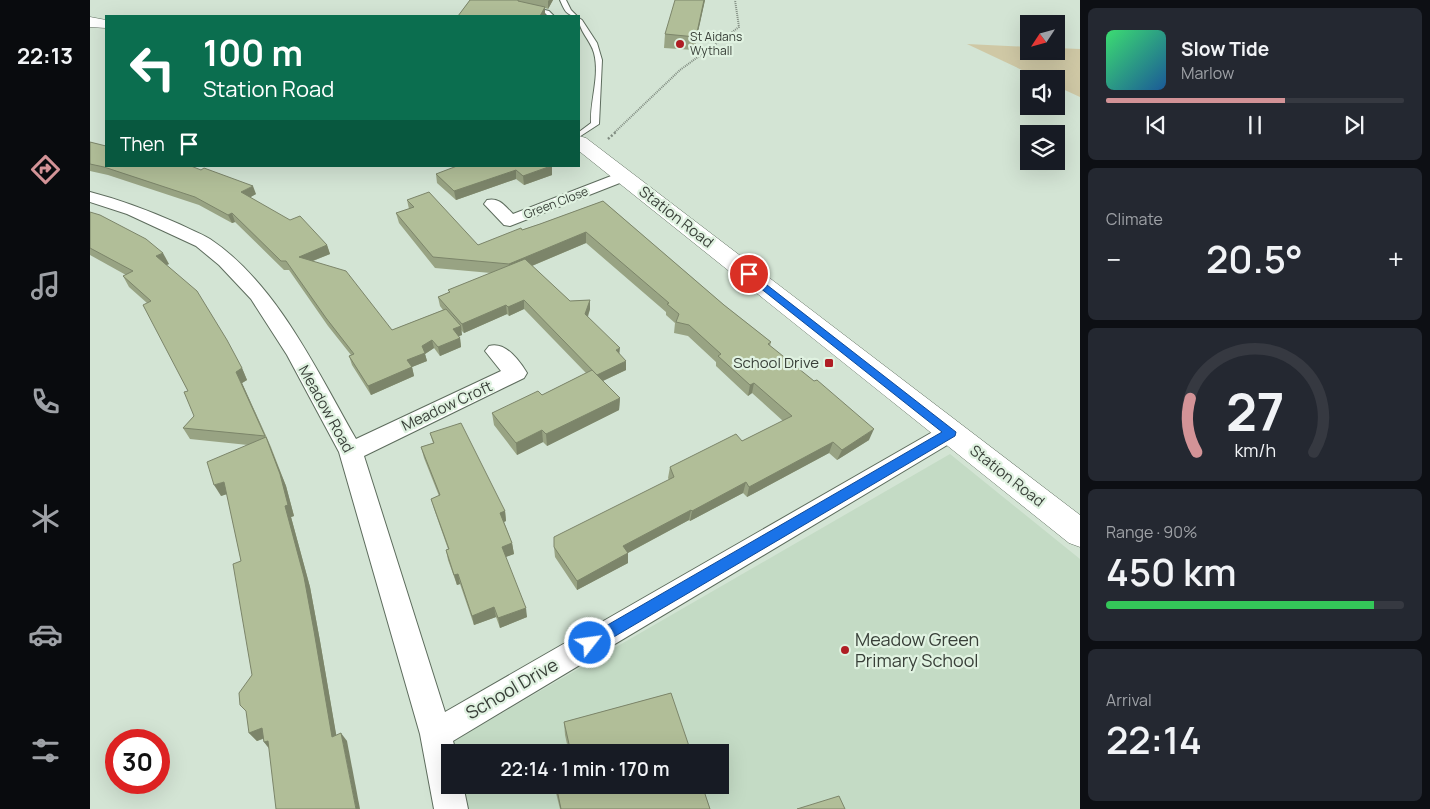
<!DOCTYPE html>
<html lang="en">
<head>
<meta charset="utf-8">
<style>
	:root { --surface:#171b24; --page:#242831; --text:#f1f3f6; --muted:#9ea1a6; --line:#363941; --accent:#d39397 }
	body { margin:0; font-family:Manrope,sans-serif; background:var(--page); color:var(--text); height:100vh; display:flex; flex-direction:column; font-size:19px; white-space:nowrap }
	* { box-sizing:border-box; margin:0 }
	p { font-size:16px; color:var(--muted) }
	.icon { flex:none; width:28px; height:28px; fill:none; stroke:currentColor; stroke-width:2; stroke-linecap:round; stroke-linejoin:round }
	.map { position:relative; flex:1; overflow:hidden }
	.side { display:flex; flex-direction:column; gap:8px; padding:8px; background:#0d0f14; width:350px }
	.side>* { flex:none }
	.top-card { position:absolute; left:15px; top:15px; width:475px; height:152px; border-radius:0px; box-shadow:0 5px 20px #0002; background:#0b6e4f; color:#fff; overflow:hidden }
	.needle { width:32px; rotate:234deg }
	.buttons { position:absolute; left:930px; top:15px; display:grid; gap:10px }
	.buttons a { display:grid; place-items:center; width:45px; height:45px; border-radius:0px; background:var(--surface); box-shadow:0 5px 20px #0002; font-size:25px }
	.speed { position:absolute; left:15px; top:729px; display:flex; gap:10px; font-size:25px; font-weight:700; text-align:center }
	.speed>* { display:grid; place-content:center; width:65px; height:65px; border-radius:50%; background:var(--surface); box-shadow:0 5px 20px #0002; line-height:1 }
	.speed .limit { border:8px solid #d22; background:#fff; color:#111 }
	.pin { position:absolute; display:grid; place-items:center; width:42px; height:42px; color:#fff; margin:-21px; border:2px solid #fff; border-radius:50%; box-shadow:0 1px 5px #0007 }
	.me { position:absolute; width:55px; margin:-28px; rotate:60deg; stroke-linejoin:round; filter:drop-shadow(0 0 4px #0008) }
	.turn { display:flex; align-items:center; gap:18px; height:105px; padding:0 15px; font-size:22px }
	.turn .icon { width:65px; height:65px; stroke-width:2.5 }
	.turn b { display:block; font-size:35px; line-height:42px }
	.then { display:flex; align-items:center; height:48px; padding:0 15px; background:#0003; gap:10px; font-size:19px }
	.big { font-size:38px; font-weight:600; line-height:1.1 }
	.side .tile { flex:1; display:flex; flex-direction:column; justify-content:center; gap:8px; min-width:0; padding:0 18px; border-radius:8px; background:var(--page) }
	.side .dial { align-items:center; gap:0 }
	.dial svg { height:130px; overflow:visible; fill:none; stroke:var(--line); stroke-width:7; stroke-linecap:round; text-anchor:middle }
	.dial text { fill:var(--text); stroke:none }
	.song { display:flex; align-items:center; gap:15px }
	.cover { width:60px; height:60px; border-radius:8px; background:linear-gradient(135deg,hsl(140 70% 55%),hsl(210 70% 35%)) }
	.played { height:5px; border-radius:2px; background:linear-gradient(90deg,var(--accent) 60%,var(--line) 60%) }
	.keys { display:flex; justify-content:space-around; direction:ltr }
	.heat { display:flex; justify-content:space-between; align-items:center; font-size:28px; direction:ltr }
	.charge { height:8px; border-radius:4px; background:linear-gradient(90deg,#34c759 90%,var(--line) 0) }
	.trip { position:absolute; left:351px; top:744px; width:288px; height:50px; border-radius:0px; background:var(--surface); box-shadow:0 5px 20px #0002; font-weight:600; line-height:50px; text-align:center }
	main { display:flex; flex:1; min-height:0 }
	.tab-bar { display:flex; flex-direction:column; width:90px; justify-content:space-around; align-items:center; background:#090b0e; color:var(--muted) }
	.tab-bar .icon { width:35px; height:35px }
	.tab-bar .active { color:var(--accent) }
	.tab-bar b { font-size:22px; color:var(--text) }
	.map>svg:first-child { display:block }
	.built { fill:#c4dbc5 }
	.green { fill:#cfc8a5 }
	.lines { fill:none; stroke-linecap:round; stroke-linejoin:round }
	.service-casing { stroke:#5d6c5d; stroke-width:2 }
	.minor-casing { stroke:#5d6c5d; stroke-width:2 }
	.tertiary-casing { stroke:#5d6c5d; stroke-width:1 }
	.path-far1 { stroke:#808c81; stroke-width:2; stroke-dasharray:1 1; stroke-linecap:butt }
	.path { stroke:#808c81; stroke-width:2.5; stroke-dasharray:2 2; stroke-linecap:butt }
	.service { fill:#fff; fill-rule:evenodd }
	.minor { fill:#fff; fill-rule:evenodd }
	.tertiary { fill:#fff; fill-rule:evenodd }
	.wall { fill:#98a383 }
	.shaded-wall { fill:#7c856a }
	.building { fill:#b1be98; stroke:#7c856a }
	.route { fill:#1a73e8; stroke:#114b97 }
	.poi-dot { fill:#af1d23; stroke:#e0f2e1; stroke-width:2 }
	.labels { text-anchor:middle; stroke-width:4.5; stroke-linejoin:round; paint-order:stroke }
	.far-poi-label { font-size:12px; fill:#383f38; stroke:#e0f2e1; text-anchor:start }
	.far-street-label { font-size:12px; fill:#383f38; stroke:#e0f2e1 }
	.street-label { font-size:15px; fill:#383f38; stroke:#e0f2e1 }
	.poi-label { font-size:15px; fill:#383f38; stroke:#e0f2e1; text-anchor:end }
	.near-poi-label { font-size:18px; fill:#383f38; stroke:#e0f2e1; text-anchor:start }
	.near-street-label { font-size:18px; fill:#383f38; stroke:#e0f2e1 }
</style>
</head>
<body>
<main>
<nav class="tab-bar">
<b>22:13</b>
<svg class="icon active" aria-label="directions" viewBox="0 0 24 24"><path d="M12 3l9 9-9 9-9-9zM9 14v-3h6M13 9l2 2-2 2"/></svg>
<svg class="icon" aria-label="music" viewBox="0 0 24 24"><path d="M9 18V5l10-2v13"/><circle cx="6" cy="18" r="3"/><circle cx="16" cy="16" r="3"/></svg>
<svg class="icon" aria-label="phone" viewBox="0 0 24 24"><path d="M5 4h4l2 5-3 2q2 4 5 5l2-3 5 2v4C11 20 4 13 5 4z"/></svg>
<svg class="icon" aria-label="climate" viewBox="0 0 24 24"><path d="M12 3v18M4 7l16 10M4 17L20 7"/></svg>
<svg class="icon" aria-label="car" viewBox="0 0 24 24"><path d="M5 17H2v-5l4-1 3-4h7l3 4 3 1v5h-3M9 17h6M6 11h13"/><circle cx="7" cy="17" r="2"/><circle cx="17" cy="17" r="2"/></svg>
<svg class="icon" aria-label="filters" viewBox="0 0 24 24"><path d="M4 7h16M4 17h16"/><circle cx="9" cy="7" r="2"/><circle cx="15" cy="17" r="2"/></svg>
</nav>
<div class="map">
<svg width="990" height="809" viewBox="0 0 990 809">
	<rect width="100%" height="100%" fill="#d3e4d4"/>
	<polygon class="built" points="860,454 990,559 990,809 376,809 371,785 630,785 630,752 364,752 362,742"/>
	<polygon class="green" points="877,44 939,47 939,51 966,51 966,48 990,49 990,97 966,86 966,79 951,79"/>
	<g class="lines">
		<defs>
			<g id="service">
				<path d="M 470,0 L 476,0 L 481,10 L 487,16 C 476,16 474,9 470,0 Z"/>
				<polygon points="442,7 459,11 464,16 458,16 455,13 440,10 440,8"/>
				<path d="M 489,18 L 492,20 L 507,43 L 512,60 L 509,124 L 489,137 L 489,132 L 501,123 C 500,100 510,76 504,53 C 501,41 488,30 489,18 Z"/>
			</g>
			<g id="minor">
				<path d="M 534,171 L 540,173 L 542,176 L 540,179 L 420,226 L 414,225 L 394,204 L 397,200 C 409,197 415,206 423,214 Z"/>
				<path d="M 0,192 C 31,200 60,211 89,224 C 99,229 110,233 120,239 C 187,284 227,371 266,439 L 411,371 L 395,351 L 399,346 C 415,341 429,360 437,373 L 434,378 L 274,456 L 355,712 L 853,426 L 861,423 L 869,426 L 873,432 L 869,438 L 363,741 L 366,752 L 360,752 L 360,785 L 373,785 L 378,809 L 344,809 L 330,734 L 249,452 L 197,355 L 161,299 L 129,265 L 106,246 L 37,214 L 0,202 Z"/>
			</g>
			<g id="tertiary">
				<polygon points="0,17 16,20 16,28 0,27"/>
				<polygon points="489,136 496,138 990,515 990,547 979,543 489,151"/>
			</g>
		</defs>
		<use href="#service" class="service-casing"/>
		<use href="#minor" class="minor-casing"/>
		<use href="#tertiary" class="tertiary-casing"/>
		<polyline class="path-far1" points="525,132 590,70 649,27 645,0"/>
		<polyline class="path" points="518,139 527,131"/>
		<use href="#service" class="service"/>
		<use href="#minor" class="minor"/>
		<use href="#tertiary" class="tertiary"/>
	</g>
	<g class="wall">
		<polygon points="380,0 463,0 458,9 455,8 455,16 368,16"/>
		<polygon points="615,0 604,50 574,48 575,34"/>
		<polygon points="0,142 166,194 160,197 237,245 240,254 223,261 302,330 353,310 350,306 348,297 359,292 358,290 401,273 345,268 309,223 306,213 319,209 317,200 388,245 450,224 513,201 634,305 681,342 680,346 779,440 747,460 739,453 657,497 653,493 600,521 599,520 538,553 538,563 487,590 465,557 464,547 579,480 578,478 580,467 652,441 693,421 662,393 658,396 626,366 626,362 598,336 584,333 585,323 576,315 576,312 496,243 442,266 480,301 500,300 500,309 498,317 529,354 536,370 513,381 530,398 529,410 457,446 453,442 427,455 404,425 402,413 452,395 496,373 434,309 419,316 417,314 374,333 371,330 372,335 368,336 370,338 371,347 350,356 344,348 335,354 337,361 322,367 324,376 281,395 262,365 259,356 261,355 238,326 199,270 194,270 145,222 142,223 109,205 18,175 0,171"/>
		<polygon points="462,166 462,175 434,185 426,179 366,200 347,183 346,174"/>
		<polygon points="0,212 79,264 76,265 152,368 157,380 152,383 181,447 196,486 204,516 201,517 220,587 230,641 246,735 257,741 178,747 174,742 173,739 167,741 159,733 162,675 151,561 137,494 131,496 158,445 100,439 93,428 104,416 98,391 57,303 39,287 33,276 36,275 0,255"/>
		<polygon points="340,433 415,511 416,521 414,522 422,543 424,554 415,557 437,617 410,628 406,617 384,625 370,584 367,585 358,560 356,550 358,549 344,509 341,499 349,496 334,458 331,447 343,443"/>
		<polygon points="581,693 477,744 475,735 474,722"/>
		<polygon points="464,785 612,785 620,809 470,809"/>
	</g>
	<g class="shaded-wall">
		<polygon points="459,0 463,0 458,9 458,1"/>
		<polygon points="614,0 615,0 604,50 606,37"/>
		<polygon points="455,7 455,16 450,16"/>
		<polygon points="462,166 462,175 434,185 433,176"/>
		<polygon points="426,170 426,179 366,200 364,191"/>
		<polygon points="163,186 166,194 154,201 151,192"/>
		<polygon points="142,213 145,222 142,223 138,215"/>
		<polygon points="496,232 496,243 420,275 419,264"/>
		<polygon points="237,245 240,254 212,265 209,257"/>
		<polygon points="73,253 79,264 72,267 66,256"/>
		<polygon points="434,300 434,309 419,316 418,307"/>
		<polygon points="500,300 500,309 495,323 495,314"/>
		<polygon points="416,305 417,314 374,333 372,324"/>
		<polygon points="371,326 372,335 364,338 363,329"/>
		<polygon points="370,338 371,347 350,356 348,347"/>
		<polygon points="342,340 344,348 335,354 337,361 322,367 324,376 281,395 278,386 317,360 332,346"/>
		<polygon points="530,348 529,357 526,350"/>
		<polygon points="536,361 536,370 506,384 506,375"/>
		<polygon points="152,368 157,380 152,383 181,447 146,372"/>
		<polygon points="664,383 662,393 658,396 660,385"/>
		<polygon points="530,398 529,410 457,446 456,434"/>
		<polygon points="784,429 779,440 747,460 752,450"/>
		<polygon points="452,430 453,442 427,455 426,443"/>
		<polygon points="176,437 181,449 196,486 204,516 201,517 220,587 230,641 248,745 242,737"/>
		<polygon points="743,442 739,453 657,497 659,487"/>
		<polygon points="134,482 140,493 131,496 124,485"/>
		<polygon points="656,482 653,493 600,521 602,511"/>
		<polygon points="601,510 599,520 532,556 533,546"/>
		<polygon points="415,511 416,521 411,523 410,513"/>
		<polygon points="422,543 424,554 413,558 412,547"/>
		<polygon points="538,553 538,563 487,590 487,581"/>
		<polygon points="368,574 370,584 367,585 364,575"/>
		<polygon points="404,607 406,617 384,625 382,616"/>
		<polygon points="436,608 437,617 410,628 408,618"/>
		<polygon points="172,728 179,736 167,741 159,733"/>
		<polygon points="251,733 257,741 270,809 266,809"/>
		<polygon points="178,741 181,751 174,742"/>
	</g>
	<g class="building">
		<polygon points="380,0 428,0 428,1 455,7 450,16 368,16"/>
		<polygon points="585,0 614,0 606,37 575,34"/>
		<polygon points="0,142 16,146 16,166 101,166 111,170 114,168 163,186 151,192 200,220 210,216 237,245 209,257 256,271 302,330 356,309 371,326 363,329 370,338 348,347 342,340 332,346 335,353 317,360 322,367 278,386 259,356 264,354 236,318 196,261 191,261 142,213 138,215 105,197 14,167 0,164"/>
		<polygon points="367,166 461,166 433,176 426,170 364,191 346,174"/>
		<polygon points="339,192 388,245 431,228 432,230 450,224 513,201 634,305 681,342 678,344 724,381 727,380 784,429 752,450 743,442 659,487 656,482 602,511 601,510 533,546 538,553 487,581 464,547 464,537 584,477 580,467 646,434 652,441 702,416 664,383 660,385 628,356 631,354 599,325 586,322 589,314 577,304 579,303 496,232 419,264 343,257 306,213 324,207 317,200"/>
		<polygon points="0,212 10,215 56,239 73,253 66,256 107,291 137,340 152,368 146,372 175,436 93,428 104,416 94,392 98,391 53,305 61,301 33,276 43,271 0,248"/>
		<polygon points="435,259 480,301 500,300 495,314 530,348 526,350 536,361 507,375 434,300 418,307 416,305 372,324 348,297 360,292 358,290"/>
		<polygon points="502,370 530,398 456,434 452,430 426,443 402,413 448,391 452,395"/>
		<polygon points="371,423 415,511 410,513 422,543 412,547 436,608 408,618 404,607 382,616 368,574 364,575 356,550 359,549 341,499 350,495 331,447 344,443 340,433"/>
		<polygon points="176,437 190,474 198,505 195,506 214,577 224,631 242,737 251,733 266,809 186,809 178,741 174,742 172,728 159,733 156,711 150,705 149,693 162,675 143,564 151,561 134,482 124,485 117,462"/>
		<polygon points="581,693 601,752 458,752 458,750 479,744 474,722"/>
		<polygon points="466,785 612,785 620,809 471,809"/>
		<polygon points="749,796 755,809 707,809"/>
	</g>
	<polygon class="route" points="659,271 866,432 865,436 505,648 500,650 495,648 493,643 495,638 852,432 655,276 655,272"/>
	<g class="poi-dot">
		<circle cx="590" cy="44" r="5"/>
		<rect x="734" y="358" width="10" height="10" rx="2.5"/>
		<circle cx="755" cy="650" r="5"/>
	</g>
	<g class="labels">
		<g class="far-poi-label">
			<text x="600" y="41">St Aidans<tspan x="600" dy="14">Wythall</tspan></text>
		</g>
		<g class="far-street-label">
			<text transform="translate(466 203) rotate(-21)" y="4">Green Close</text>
		</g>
		<g class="street-label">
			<text transform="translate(586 217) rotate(38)" y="5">Station Road</text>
			<text transform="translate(357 406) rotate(-25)" y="5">Meadow Croft</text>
			<text transform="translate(236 409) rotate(61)" y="5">Meadow Road</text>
			<text transform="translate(917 476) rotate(38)" y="5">Station Road</text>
		</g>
		<g class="poi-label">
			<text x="729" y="368">School Drive</text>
		</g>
		<g class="near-poi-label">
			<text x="765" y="646">Meadow Green<tspan x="765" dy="21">Primary School</tspan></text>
		</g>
		<g class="near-street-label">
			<text transform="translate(422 689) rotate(-30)" y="6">School Drive</text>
		</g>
	</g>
</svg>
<div class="buttons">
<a><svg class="needle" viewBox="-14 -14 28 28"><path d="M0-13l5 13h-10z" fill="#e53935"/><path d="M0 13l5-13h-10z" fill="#9ea1a6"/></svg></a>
<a><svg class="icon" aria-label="sound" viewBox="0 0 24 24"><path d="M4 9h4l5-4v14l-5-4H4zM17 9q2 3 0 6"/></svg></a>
<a><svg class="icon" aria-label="layers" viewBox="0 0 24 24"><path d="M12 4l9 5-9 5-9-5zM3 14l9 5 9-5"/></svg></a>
</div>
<div class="speed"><div class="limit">30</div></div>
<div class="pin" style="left:659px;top:274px;background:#d93025"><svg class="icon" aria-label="arrive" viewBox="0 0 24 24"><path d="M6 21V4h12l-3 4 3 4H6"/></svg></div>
<svg class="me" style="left:500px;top:643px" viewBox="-20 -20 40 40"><circle r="17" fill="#1a73e8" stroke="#fff" stroke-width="3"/><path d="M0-11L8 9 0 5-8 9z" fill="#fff"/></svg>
<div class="trip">22:14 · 1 min · 170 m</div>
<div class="top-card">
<div class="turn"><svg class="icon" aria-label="left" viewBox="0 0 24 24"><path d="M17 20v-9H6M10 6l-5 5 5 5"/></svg><div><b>100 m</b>Station Road</div></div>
<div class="then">Then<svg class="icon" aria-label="arrive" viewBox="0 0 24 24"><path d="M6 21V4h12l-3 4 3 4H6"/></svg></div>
</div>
</div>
<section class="side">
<div class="tile">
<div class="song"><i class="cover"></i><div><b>Slow Tide</b><p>Marlow</p></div></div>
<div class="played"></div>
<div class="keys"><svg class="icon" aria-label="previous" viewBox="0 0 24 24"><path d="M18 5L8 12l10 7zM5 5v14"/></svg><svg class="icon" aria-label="pause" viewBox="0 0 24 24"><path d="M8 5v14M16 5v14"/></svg><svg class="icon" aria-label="next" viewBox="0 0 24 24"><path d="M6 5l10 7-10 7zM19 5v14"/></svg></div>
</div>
<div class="tile"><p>Climate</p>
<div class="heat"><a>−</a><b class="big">20.5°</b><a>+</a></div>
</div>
<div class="tile dial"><svg viewBox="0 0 100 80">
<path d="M14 69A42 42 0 1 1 86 69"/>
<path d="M14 69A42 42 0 0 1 10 36" stroke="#d39397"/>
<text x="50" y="56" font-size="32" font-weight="700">27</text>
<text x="50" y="72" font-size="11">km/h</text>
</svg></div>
<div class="tile"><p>Range · 90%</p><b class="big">450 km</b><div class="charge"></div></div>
<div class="tile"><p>Arrival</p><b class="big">22:14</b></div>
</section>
</main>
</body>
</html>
